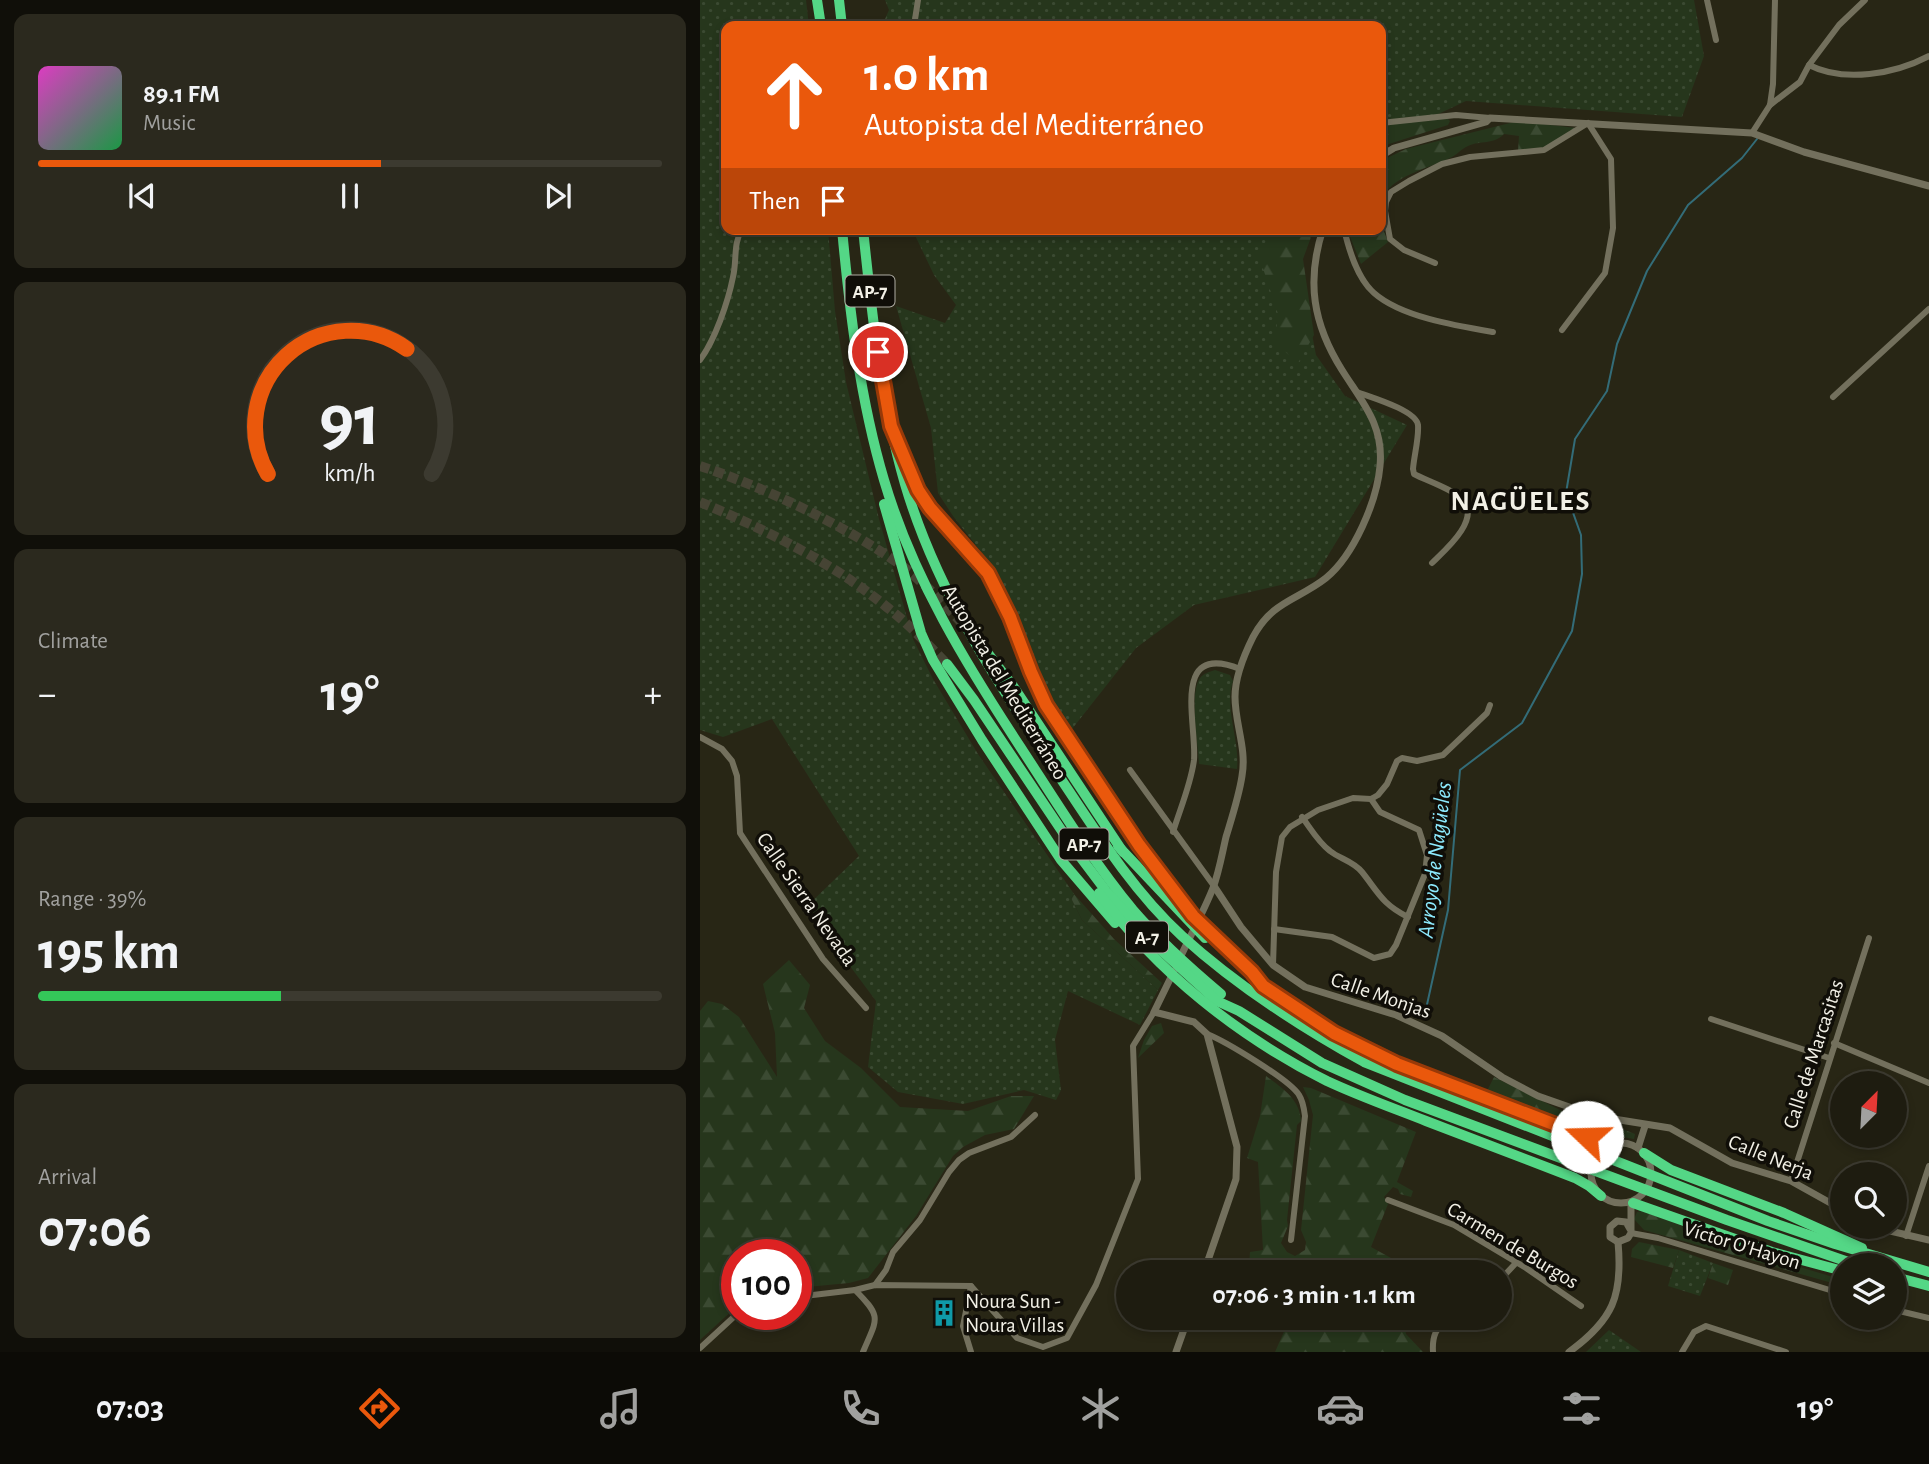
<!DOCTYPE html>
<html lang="en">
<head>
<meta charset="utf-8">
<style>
	:root { --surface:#1e1c10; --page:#2b291e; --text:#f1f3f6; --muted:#a1a19f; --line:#3c3a30; --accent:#ea580c }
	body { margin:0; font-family:"Alegreya Sans",sans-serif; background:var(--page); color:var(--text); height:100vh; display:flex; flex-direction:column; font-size:26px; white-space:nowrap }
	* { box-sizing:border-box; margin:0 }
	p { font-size:23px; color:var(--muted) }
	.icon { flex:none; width:38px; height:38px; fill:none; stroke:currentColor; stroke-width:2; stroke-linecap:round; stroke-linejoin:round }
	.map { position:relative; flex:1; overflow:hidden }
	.side { display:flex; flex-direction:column; gap:14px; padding:14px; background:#100f09; width:700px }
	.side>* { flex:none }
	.guide { position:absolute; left:21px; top:21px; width:665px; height:214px; border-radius:14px; box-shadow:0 4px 10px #0003,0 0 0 2px var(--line); background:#ea580c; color:#fff; overflow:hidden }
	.needle { width:46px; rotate:24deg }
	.controls { position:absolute; left:1130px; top:1071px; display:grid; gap:14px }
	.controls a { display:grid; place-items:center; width:77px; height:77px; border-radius:50%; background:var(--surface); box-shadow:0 4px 10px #0003,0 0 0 2px var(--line); font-size:35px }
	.speed { position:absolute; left:21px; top:1239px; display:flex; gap:14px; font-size:35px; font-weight:700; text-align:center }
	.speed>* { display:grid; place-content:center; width:91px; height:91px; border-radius:50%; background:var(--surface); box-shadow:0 4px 10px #0003,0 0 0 2px var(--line); line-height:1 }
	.speed .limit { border:10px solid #d22; background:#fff; color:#111 }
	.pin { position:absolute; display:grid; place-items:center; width:60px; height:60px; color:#fff; margin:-30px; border:4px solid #fff; border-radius:50%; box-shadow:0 2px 7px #0007 }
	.me { position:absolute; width:77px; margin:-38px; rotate:291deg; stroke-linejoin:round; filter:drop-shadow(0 0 5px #0008) }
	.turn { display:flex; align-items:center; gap:24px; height:147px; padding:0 28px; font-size:32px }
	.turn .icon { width:91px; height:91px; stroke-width:2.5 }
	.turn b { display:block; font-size:49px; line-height:60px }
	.then { display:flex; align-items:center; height:66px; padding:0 28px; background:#0003; gap:14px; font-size:26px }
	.big { font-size:52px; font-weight:600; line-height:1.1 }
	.side .card { flex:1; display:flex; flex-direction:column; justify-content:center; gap:10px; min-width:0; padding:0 24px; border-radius:14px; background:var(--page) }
	.side .dial { align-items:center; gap:0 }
	.dial svg { height:182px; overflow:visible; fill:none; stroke:var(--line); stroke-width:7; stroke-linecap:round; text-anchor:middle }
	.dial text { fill:var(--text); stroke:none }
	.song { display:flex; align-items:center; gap:21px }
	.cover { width:84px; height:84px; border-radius:10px; background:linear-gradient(135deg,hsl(310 70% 55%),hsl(140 70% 35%)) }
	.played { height:7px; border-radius:4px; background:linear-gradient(90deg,var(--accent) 55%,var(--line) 55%) }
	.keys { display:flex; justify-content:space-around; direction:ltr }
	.heat { display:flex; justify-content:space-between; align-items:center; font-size:38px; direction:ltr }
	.charge { height:10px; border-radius:5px; background:linear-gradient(90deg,#34c759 39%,var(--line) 0) }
	.trip { position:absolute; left:416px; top:1260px; width:396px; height:70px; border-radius:35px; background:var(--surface); box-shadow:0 4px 10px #0003,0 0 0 2px var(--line); font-weight:600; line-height:70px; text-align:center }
	.tab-bar { display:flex; height:112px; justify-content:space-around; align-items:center; background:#0c0b06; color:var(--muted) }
	.tab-bar .icon { width:49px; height:49px }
	.tab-bar .current { color:var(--accent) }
	.tab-bar b { font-size:32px; color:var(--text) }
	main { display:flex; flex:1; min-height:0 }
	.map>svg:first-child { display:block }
	.grass { fill:url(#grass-dots) }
	.forest { fill:url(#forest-firs) }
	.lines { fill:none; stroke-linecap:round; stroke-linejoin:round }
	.stream { stroke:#336c78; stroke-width:2 }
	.motorway-tunnel { stroke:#464434; stroke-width:10; stroke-dasharray:10 5; stroke-linecap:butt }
	.minor { stroke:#73705d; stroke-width:6 }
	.tertiary { stroke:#73705d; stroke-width:7 }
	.motorway { stroke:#54d786; stroke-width:10 }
	.route-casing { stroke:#983908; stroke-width:18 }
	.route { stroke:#ea580c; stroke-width:12 }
	.labels { text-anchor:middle; stroke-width:7; stroke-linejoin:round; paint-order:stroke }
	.shield { fill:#100e08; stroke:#aeaca3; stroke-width:2 }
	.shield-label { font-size:19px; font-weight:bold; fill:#f2f0e6 }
	.street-label { font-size:21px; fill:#f2f0e6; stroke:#100e08 }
	.poi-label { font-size:21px; fill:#f2f0e6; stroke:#100e08; text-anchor:start }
	.water-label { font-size:23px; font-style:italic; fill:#8deafe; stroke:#100e08 }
	.district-label { font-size:28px; font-weight:bold; letter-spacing:2px; fill:#f2f0e6; stroke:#100e08 }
</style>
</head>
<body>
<main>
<section class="side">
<div class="card">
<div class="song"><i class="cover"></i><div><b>89.1 FM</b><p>Music</p></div></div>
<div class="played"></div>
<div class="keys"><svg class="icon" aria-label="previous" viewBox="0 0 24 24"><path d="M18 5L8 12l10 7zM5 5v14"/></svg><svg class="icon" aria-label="pause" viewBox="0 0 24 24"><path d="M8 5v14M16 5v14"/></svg><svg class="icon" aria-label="next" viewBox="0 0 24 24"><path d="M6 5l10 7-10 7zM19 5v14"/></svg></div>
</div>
<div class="card dial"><svg viewBox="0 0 100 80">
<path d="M14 69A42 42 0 1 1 86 69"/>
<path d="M14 69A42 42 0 0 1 75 14" stroke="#ea580c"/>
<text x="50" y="56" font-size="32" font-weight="700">91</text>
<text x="50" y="72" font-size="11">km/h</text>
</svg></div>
<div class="card"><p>Climate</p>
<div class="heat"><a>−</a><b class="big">19°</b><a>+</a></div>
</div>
<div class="card"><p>Range · 39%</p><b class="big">195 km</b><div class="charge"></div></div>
<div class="card"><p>Arrival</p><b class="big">07:06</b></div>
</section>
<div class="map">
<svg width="1229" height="1352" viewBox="0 0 1229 1352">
	<defs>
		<pattern id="grass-dots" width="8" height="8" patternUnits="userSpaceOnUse" patternTransform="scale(1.75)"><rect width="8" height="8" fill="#26361c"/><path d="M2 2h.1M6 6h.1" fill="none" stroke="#3b4a32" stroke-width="1.8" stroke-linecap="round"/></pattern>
		<pattern id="forest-firs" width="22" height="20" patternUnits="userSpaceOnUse" patternTransform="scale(1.75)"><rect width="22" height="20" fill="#26361c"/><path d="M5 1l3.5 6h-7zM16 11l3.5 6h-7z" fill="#3b4a32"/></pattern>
	</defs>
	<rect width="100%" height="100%" fill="#282615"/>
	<g class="grass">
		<polygon points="0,0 106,0 109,26 26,26 26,229 128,229 135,311 146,382 179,519 213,639 233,679 278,754 374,894 371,898 382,920 458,990 440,1025 368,991 355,1040 361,1090 356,1100 324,1090 263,1104 198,1092 168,1067 176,1001 106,907 159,856 72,719 23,737 0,730"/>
		<polygon points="185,0 994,0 1004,56 982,117 766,101 681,141 681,26 182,26 189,10"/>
		<polygon points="212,229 604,229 595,245 616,355 645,396 707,425 615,577 494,605 436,648 372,729 344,687 312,603 290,563 253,516 238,493 231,428 196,306 245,323 256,305 234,275"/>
		<path d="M 515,670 L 530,675 L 533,681 C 524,709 540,740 537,769 L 499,764 C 498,743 489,694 500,678 C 504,673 509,672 515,670 Z"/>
		<polygon points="979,1250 1013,1263 1000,1296 968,1286"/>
		<polygon points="909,1330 941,1352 886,1352"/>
	</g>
	<g class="forest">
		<polygon points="747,118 750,121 748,125 689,144 681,150 681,127"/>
		<path d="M 818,121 L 876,128 L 842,149 L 818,151 L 819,136 L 804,134 C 793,145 781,140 768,146 C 761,149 757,155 750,158 C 728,169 691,175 681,201 L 681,164 L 689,157 L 706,149 Z"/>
		<polygon points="681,223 688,242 661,264 647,229 681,229"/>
		<polygon points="586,229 614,229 603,259 614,335 598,363 575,343 578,314 559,256"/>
		<polygon points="374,894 414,939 462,983 458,990 382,920 371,898"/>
		<polygon points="89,960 110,985 104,1008 125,1041 161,1068 200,1107 268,1111 311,1096 334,1096 314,1129 285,1135 263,1147 253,1156 216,1216 168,1278 149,1283 96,1288 96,1255 37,1255 37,1306 0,1340 0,1011 8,1001 22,1004 39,1017 77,1077 75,1033 63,984"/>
		<polygon points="461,1023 464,1033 438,1058 444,1040 452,1026"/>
		<path d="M 566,1076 C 582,1088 600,1099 601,1121 L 597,1125 L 587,1220 L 588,1226 L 581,1243 L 587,1252 L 595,1256 L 605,1250 L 606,1242 L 601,1230 L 613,1115 L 609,1100 L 603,1087 L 611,1088 L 716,1132 L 697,1182 L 713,1191 L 711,1197 L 700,1194 L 698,1189 L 693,1187 L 684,1197 L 688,1204 L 671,1247 L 691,1258 L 693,1272 L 565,1272 L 563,1269 L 549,1266 L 550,1252 L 563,1250 L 558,1162 L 547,1158 L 560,1116 Z"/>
		<polygon points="794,1077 860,1110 925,1130 935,1134 934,1139 899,1133 787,1091"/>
		<polygon points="942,1211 1066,1257 1143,1280 1143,1286 944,1230 934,1219 937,1212"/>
		<polygon points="939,1242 979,1250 973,1268 931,1257 932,1249"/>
		<polygon points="1013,1263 1033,1270 1028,1285 1008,1278"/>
		<polygon points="590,1318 703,1318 706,1334 723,1352 575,1352"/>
	</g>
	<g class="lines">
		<polyline class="stream" points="724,1018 748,910 760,770 822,723 872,631 882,574 881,535 866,493 875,439 907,391 917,344 947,271 988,205 1042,158 1057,139"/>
		<g class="motorway-tunnel">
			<path d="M 0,466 C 61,486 142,524 195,561 C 220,578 241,601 262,623"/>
			<path d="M 0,502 C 66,530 132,562 188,608 C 210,625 228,645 247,664"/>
		</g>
		<g class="minor">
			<polyline points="1007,0 1016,40"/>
			<polyline points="214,26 218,0"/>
			<path d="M 1109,65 C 1144,83 1195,74 1229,56"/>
			<polyline points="1070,105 1100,82 1109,65 1139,25 1165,0"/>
			<polyline points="681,123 756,115 790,118"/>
			<polyline points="1052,133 1070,105 1073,84 1075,0"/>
			<path d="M 644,229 C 649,250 657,278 674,293 C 701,317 757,326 793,332"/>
			<polyline points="735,263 704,250 690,239 685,211 686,202 691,192 709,181 742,164 770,157 844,150 888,123 911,159 913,228 905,273 862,330"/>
			<path d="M 0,360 C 15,340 28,302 33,277 C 37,261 33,243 42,229"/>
			<path d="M 657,392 C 670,397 716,410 718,425 C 719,438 714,456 713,469 L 714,474 C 727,481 753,489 763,500 C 781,520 744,551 732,563"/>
			<polyline points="1133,397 1229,309"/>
			<polyline points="0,737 22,749 32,761 37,776 40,833 123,959 166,1008"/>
			<polyline points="430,770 514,886"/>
			<path d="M 602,817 C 611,829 618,842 630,851 C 640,859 653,861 662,872 C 678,892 682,904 708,917"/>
			<path d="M 473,832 C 480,809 491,784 494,760 C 497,724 470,641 540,669"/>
			<polyline points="574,929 632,937 674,958 690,954 696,945 725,874 727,855 719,830 680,812 671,799"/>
			<polyline points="573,965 576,872 582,837 590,827 618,810 653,798 671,799 678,795 687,784 697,761 702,758 717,761 743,755 787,713 790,705"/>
			<polyline points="1011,1019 1129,1058"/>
			<path d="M 507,1034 C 525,1041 590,1080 599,1095 C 603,1101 604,1108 605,1116 L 591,1240"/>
			<polyline points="1134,1043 1229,1083"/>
			<polyline points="1091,1181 1169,938"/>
			<polyline points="688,1200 754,1225 826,1268 881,1306"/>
			<polyline points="931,1233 958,1238 1143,1294"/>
			<polyline points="1206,1236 1229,1166"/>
			<polyline points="800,1280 815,1264"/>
			<polyline points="175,1285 186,1270 193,1252 220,1220 249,1172 259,1160 269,1153 311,1137 335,1115"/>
			<polyline points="155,1290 175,1285 271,1286 317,1338 343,1347 367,1338 396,1285 438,1179 433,1046 454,1012"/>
			<path d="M 96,1297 L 155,1290 C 183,1318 177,1318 163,1352"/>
			<polyline points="1195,1310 1229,1318"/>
			<polyline points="0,1348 37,1314"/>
			<polyline points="271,1352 263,1326 271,1286"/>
			<path d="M 733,1352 C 732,1336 736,1327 749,1318"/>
			<polyline points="982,1352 994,1332 1006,1326 1086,1352"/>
		</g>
		<g class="tertiary">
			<polyline points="681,156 694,148 786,122 790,118 1052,133 1104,152 1229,186"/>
			<polyline points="514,886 541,927 573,965 605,987 696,1015 742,1036 802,1077 838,1096 895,1116 970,1128 1032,1163 1091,1181 1143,1210"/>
			<path d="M 479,960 C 490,936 503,913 513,888 C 519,872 522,854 526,837 C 532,817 539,796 542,776 C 547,749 535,724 535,697 C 535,677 544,655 553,637 C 572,601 598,600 626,578 C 654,555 677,501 680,466 C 684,425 662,402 642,370 C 613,324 606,281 623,229"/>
			<polyline points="474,971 454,1012 494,1022 507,1034 537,1147 536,1179 504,1272"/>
			<circle cx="921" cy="1173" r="30"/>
			<polyline points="938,1148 945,1126"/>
			<polyline points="1173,1227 1229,1240"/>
			<polyline points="930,1229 926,1222 917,1221 910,1227 910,1237 918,1242 928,1238 931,1233 931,1203"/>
			<polyline points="476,1352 488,1318"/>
			<path d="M 869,1352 C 913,1320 923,1296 918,1242"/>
		</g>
		<g class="motorway">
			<polyline points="117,0 121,26"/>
			<polyline points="139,0 142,26"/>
			<path d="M 142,229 C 150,314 160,399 184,480 C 213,578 266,664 321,748 C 357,803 391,859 433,910 C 459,940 490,968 521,994"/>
			<path d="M 163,229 C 172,315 181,402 205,484 C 236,590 297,682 357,773 C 395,830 432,890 482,936 C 537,986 599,1026 664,1062 L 1068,1221 L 1135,1244 L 1229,1272"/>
			<polyline points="204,455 218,490 230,508 277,559 296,586 338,689 375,752 465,881 493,916 563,986"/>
			<polyline points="184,504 221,633 233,660 282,740 361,860 415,923"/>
			<polyline points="280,643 313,686 423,852"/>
			<polyline points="247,664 274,700 372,846 406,891 452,942 517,1001 539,1011 622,1063 705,1100 1027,1220 1157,1265"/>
			<polyline points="418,846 505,938"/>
			<path d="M 399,893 C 457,972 539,1037 627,1081 C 659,1096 693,1108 726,1121 C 775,1140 825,1159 875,1178 L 889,1186 L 901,1196"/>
			<path d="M 558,982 C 653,1059 775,1094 887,1137 L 915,1144"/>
			<polyline points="944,1153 971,1170 1084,1213 1162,1248"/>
			<polyline points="933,1203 1072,1252 1143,1271"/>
			<polyline points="1195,1277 1229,1286"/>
		</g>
	</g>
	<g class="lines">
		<defs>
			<polyline id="route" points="178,352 191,426 218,490 230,508 288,573 310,617 331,672 346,705 439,845 493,916 552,972 563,986 634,1033 697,1064 887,1137"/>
		</defs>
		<use href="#route" class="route-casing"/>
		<use href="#route" class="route"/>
	</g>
	<defs>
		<symbol id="building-bare" viewBox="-9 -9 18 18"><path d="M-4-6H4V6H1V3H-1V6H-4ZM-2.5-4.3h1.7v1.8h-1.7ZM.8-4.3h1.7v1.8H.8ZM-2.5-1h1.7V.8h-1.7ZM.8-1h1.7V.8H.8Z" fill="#0f9aa8" stroke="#100e08" stroke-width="2.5" paint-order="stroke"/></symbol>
	</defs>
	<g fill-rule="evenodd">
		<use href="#building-bare" x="225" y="1294" width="38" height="38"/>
	</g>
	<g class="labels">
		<g class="shield">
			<rect x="145.5" y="275.5" width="49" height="31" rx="5"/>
			<rect x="359.5" y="828.5" width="49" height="31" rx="5"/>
			<rect x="426" y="921.5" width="42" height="31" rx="5"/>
		</g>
		<g class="shield-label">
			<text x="170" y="298">AP-7</text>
			<text x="384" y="851">AP-7</text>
			<text x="447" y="944">A-7</text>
		</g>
		<g class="street-label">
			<text transform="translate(305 682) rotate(59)" y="7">Autopista del Mediterráneo</text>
			<text transform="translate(107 899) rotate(55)" y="7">Calle Sierra Nevada</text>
			<text transform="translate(681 995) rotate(19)" y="7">Calle Monjas</text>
			<text transform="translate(1113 1054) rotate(-72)" y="7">Calle de Marcasitas</text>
			<text transform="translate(1071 1157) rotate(22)" y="7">Calle Nerja</text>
			<text transform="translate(813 1245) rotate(31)" y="7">Carmen de Burgos</text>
			<text transform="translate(1042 1245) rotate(17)" y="7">Víctor O'Hayon</text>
		</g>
		<g class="poi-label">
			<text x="265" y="1308">Noura Sun -<tspan x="265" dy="24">Noura Villas</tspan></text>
		</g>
		<g class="water-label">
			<text transform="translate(734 860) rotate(-83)" y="8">Arroyo de Nagüeles</text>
		</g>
		<g class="district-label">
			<text x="821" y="510">NAGÜELES</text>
		</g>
	</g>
</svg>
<div class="controls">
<a><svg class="needle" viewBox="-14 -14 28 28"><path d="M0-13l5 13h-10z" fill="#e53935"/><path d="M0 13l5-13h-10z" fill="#a1a19f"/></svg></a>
<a><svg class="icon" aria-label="search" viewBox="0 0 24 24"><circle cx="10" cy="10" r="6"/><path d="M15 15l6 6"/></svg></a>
<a><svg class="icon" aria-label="layers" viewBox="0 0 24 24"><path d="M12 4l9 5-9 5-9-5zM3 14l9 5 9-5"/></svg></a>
</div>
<div class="speed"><div class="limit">100</div></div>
<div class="pin" style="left:178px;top:352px;background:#d93025"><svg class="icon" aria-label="arrive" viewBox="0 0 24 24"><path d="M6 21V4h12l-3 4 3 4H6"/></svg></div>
<svg class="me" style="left:887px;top:1137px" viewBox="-20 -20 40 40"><circle r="19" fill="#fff"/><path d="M0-13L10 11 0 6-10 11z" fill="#ea580c"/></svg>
<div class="trip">07:06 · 3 min · 1.1 km</div>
<div class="guide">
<div class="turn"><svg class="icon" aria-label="ahead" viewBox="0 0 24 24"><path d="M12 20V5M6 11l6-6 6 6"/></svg><div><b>1.0 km</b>Autopista del Mediterráneo</div></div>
<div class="then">Then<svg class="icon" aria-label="arrive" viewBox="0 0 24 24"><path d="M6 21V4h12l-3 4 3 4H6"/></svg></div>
</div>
</div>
</main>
<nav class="tab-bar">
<b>07:03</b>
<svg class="icon current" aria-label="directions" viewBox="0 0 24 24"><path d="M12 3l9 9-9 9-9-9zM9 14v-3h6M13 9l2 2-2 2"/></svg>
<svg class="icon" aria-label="music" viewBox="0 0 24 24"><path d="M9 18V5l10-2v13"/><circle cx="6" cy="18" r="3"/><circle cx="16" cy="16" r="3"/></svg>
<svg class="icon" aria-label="phone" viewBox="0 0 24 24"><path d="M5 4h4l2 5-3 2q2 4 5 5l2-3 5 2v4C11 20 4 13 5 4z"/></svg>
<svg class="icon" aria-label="climate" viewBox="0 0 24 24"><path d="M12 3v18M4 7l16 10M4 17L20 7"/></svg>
<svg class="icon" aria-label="car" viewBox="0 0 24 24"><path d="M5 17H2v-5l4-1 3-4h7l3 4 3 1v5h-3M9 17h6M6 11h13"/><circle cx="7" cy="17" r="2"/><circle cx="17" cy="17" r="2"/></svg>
<svg class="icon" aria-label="filters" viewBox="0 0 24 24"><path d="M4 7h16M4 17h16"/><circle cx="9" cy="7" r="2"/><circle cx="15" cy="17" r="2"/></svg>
<b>19°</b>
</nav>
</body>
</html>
